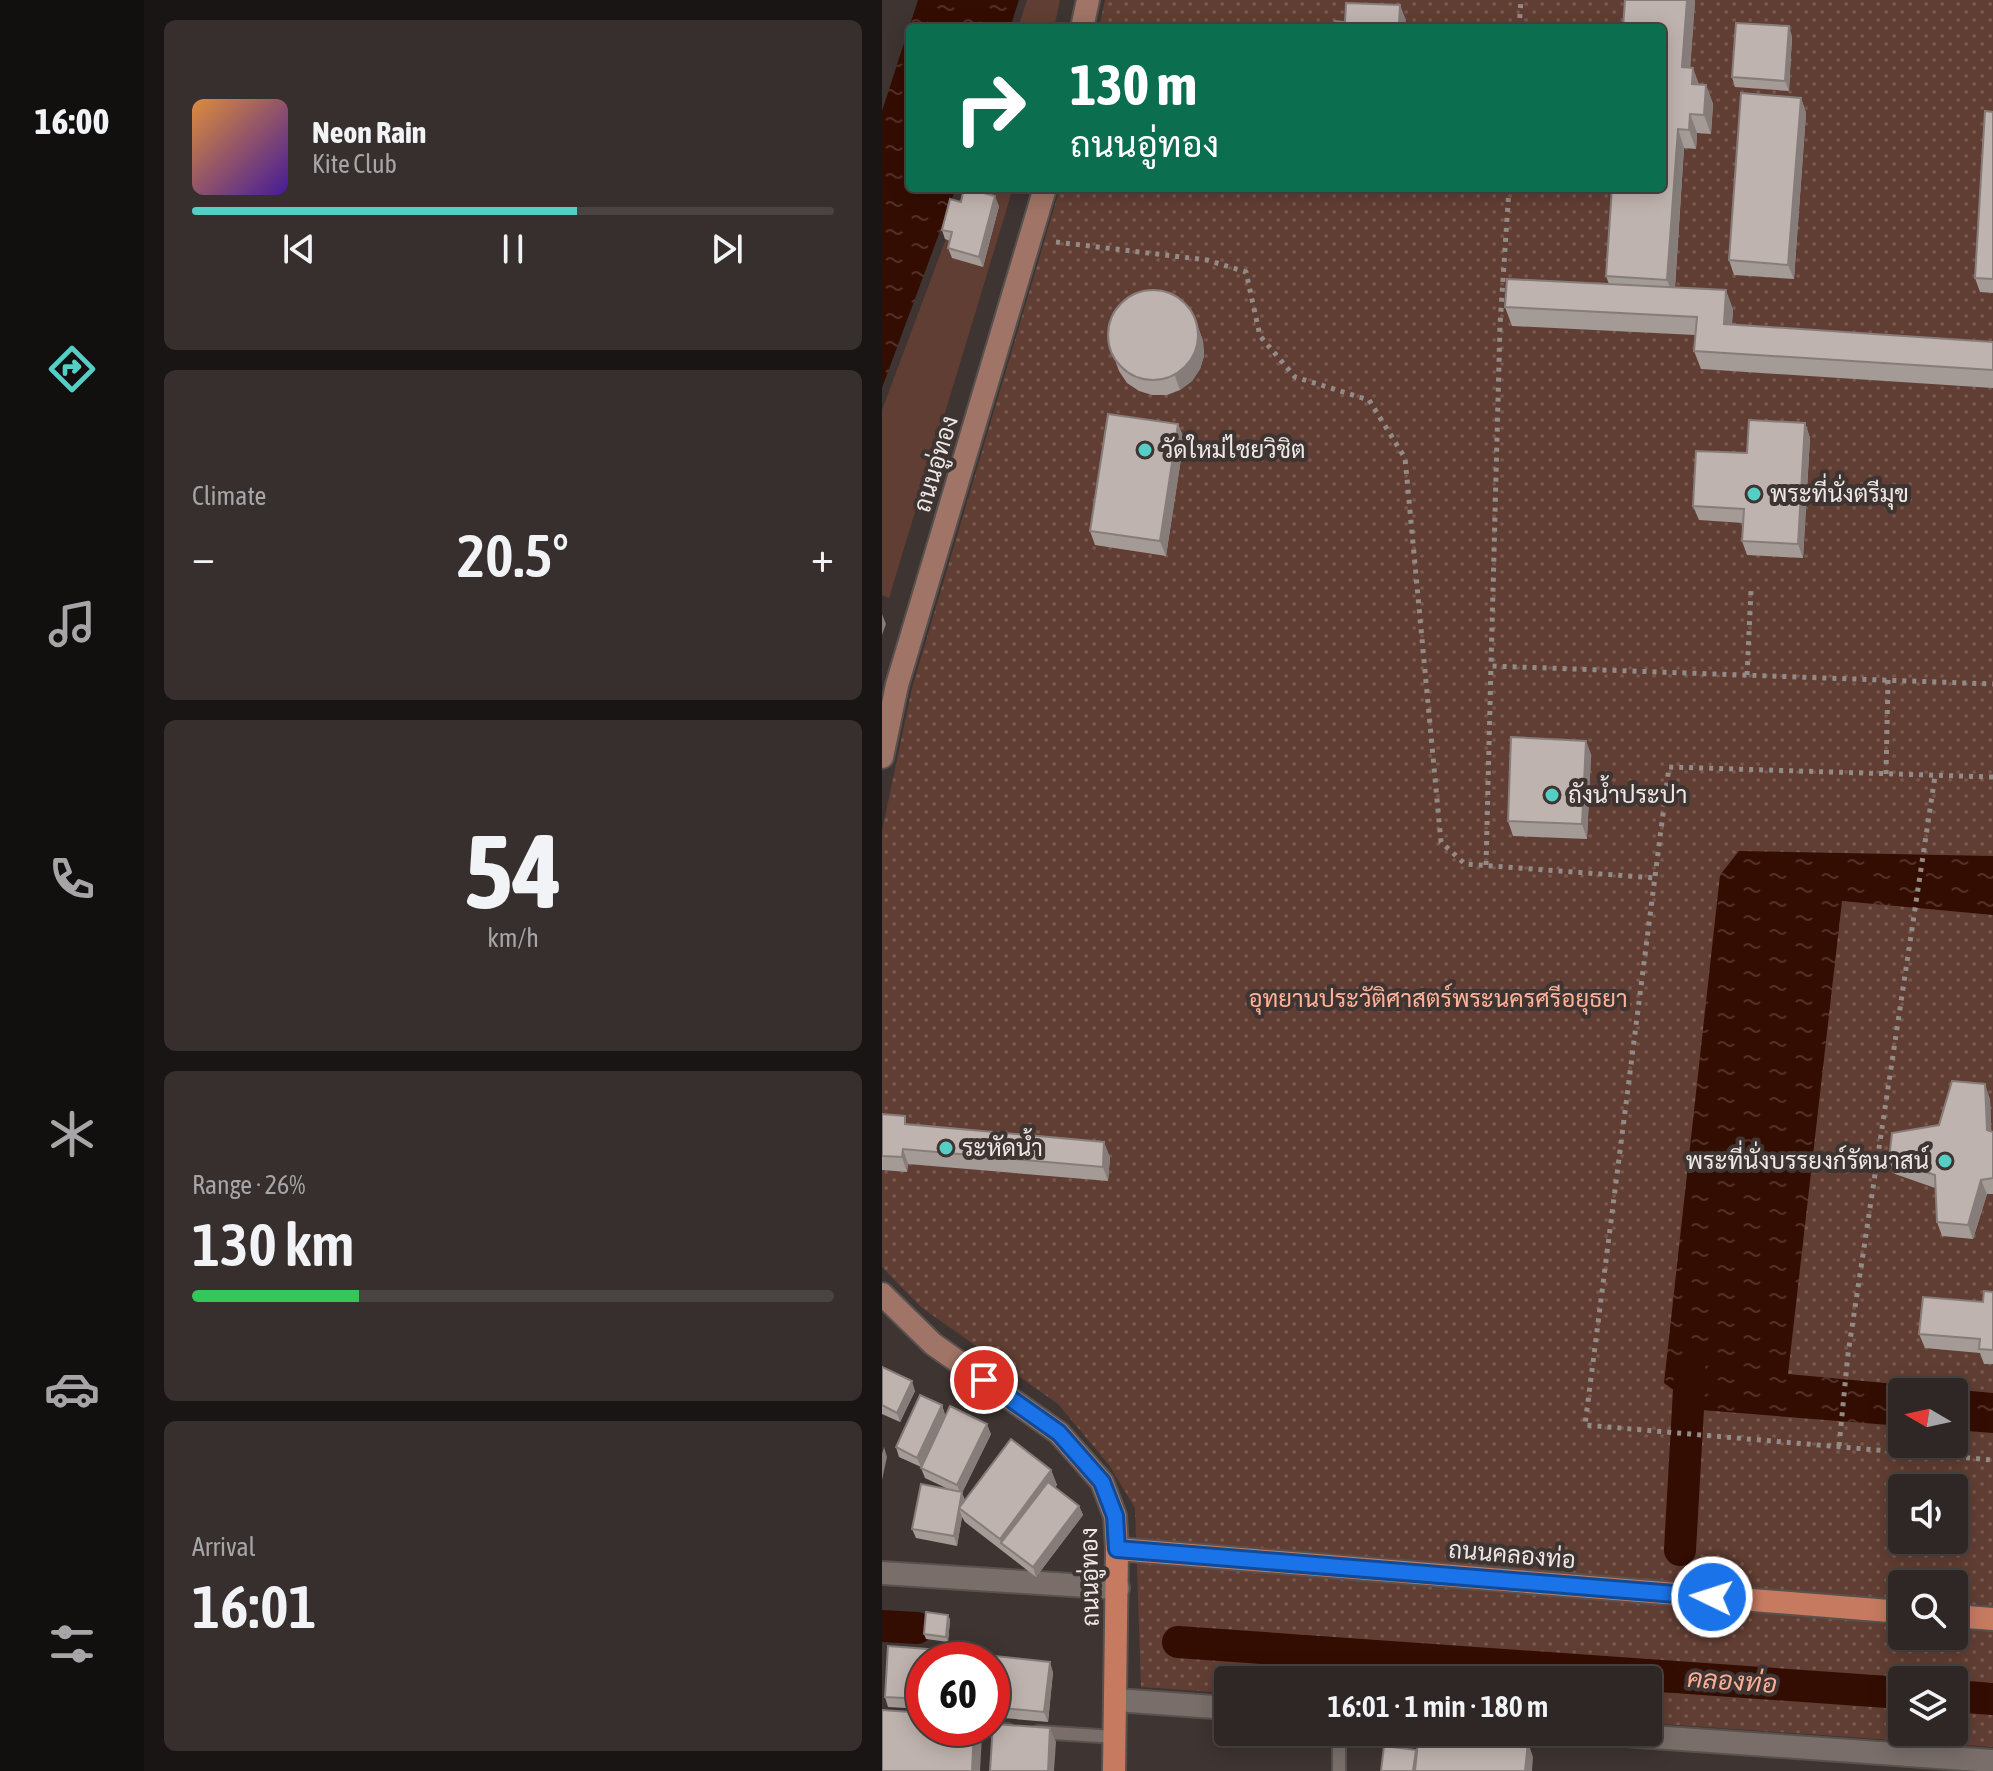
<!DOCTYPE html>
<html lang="en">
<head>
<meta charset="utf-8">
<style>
	:root { --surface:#2e2725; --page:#362f2d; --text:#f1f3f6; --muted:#a7a5a7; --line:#494442; --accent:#55cec5 }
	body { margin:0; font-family:"Asap Condensed",Sarabun,sans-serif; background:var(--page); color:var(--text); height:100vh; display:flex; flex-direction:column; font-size:30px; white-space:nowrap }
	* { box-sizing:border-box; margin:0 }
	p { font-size:26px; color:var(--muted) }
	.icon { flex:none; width:44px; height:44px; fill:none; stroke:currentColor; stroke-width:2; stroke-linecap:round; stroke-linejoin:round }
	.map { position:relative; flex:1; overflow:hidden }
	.sheet { display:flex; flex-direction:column; gap:20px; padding:20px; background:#191514; width:738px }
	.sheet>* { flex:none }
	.guide { position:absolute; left:24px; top:24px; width:760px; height:168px; border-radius:8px; box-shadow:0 4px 20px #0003,0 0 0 2px var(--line); background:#0b6e4f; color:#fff; overflow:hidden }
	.needle { width:52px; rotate:279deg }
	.buttons { position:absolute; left:1006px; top:1378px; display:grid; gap:16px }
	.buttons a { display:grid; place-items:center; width:80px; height:80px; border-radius:8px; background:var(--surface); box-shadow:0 4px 20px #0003,0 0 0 2px var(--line); font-size:40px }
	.speed { position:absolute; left:24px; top:1642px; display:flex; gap:16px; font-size:40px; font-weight:700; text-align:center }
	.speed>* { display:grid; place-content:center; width:104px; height:104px; border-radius:50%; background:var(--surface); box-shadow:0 4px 20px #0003,0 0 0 2px var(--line); line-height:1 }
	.speed .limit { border:12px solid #d22; background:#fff; color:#111 }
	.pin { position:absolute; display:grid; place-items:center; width:68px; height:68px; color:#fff; margin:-34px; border:4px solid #fff; border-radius:50%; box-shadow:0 2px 8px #0007 }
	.me { position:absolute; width:88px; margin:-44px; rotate:274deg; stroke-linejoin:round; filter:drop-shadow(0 0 6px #0008) }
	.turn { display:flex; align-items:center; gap:28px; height:168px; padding:0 32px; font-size:36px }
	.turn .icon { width:104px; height:104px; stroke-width:2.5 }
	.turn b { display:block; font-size:56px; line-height:68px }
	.big { font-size:60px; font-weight:600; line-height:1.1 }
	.sheet .widget { flex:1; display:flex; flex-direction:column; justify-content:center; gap:12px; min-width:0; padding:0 28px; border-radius:12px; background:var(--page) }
	.sheet .dial { align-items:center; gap:0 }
	.dial b { font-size:104px; line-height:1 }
	.song { display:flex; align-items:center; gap:24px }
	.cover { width:96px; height:96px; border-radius:12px; background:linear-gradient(135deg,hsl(30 70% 55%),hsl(260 70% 35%)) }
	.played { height:8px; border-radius:4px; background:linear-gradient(90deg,var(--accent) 60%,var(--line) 60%) }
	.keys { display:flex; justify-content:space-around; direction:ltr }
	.heat { display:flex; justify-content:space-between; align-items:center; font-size:44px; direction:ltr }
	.charge { height:12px; border-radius:6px; background:linear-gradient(90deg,#34c759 26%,var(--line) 0) }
	.trip { position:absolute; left:332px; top:1666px; width:448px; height:80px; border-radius:8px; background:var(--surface); box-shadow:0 4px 20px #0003,0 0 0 2px var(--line); font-weight:600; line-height:80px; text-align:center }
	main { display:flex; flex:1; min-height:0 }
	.tab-bar { display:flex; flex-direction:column; width:144px; justify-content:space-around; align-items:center; background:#12100f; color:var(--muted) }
	.tab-bar .icon { width:56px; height:56px }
	.tab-bar .current { color:var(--accent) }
	.tab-bar b { font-size:36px; color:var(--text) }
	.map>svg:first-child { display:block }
	.grass { fill:#613e33 }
	.park { fill:url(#park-dots); fill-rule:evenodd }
	.water { fill:url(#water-ripples) }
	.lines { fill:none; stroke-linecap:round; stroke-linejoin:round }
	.canal { stroke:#340d02; stroke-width:32 }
	.service-casing { stroke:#58514e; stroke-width:16 }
	.minor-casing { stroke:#58514e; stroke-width:26 }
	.tertiary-casing { stroke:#58514e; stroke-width:26 }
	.secondary-casing { stroke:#58514e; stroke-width:26 }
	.primary-casing { stroke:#58514e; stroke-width:26 }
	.path { stroke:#938b88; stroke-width:5; stroke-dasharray:4 6; stroke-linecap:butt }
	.service { stroke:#796e6a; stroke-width:12 }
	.minor { stroke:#796e6a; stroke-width:22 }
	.tertiary { stroke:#796e6a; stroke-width:22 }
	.secondary { stroke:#a07466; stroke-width:22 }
	.primary { stroke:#c67b61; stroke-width:22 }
	.wall { fill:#a49a96 }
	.shaded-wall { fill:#867d7a }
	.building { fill:#bfb3af; stroke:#867d7a; stroke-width:2 }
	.route-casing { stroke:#114b97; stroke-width:20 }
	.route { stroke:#1a73e8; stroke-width:14 }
	.poi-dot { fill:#55cec5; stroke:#3e3431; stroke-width:3 }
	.labels { text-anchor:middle; stroke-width:8; stroke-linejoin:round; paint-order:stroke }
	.poi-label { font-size:24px; fill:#ede7e5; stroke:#3e3431; text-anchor:start }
	.street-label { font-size:24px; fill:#ede7e5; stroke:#3e3431 }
	.park-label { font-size:24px; fill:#feb198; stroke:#3e3431 }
	.water-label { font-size:26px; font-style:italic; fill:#fbae95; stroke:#3e3431 }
</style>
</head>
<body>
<main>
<nav class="tab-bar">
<b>16:00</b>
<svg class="icon current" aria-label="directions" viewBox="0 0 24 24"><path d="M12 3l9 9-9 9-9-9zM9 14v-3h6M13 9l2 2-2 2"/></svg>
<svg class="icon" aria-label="music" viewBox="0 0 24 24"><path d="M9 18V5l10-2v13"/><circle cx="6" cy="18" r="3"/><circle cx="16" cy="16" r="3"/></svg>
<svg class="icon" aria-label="phone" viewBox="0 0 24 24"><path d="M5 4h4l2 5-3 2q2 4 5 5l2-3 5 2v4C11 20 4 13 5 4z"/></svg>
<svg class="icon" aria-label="climate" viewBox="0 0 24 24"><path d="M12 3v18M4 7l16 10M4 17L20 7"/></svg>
<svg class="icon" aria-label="car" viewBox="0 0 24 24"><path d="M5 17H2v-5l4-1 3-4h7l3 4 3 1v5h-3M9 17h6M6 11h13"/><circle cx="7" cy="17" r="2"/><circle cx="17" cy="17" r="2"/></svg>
<svg class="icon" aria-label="filters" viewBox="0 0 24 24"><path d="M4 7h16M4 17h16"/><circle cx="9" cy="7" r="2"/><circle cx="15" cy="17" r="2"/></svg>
</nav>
<section class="sheet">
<div class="widget">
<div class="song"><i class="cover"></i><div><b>Neon Rain</b><p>Kite Club</p></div></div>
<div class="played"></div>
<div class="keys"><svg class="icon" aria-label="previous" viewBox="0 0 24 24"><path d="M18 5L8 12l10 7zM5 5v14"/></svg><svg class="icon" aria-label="pause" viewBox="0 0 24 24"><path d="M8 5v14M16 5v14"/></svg><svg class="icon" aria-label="next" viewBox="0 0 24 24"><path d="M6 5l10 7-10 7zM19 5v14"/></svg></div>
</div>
<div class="widget"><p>Climate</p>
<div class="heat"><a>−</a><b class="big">20.5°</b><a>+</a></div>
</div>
<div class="widget dial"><b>54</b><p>km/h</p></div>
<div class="widget"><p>Range · 26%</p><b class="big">130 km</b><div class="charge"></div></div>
<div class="widget"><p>Arrival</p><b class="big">16:01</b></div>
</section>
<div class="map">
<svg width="1111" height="1771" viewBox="0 0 1111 1771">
	<defs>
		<pattern id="park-dots" width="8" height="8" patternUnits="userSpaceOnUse" patternTransform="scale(2)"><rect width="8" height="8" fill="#613e33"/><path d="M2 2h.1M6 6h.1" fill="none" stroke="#785a50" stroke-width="1.8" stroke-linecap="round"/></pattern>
		<pattern id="water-ripples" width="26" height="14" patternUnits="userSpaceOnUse" patternTransform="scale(2)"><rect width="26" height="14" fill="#340d02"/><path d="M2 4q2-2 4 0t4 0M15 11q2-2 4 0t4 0" fill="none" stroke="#523027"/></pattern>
	</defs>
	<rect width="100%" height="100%" fill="#3e3431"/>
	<g class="grass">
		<polygon points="145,0 178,0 172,28 136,28"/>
		<polygon points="83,188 131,188 7,598 0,595 0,410"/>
	</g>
	<path class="park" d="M 223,0 L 1111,0 L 1111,1747 L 766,1723 L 766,1680 L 346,1680 L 346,1693 L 259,1687 L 253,1508 L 227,1465 L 176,1404 L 39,1307 L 0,1267 L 0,831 L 30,688 L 178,188 L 780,188 L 780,28 L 217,28 ZM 1020,1392 L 1072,1392 L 1072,1444 L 1020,1444 ZM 1020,1488 L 1072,1488 L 1072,1540 L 1020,1540 ZM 1020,1584 L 1072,1584 L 1072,1636 L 1020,1636 ZM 1020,1680 L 1072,1680 L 1072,1732 L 1020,1732 Z"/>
	<g class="water">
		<polygon points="36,0 137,0 128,28 28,28 28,188 74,188 0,388 0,111"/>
		<polygon points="857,851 1111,856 1111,915 960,901 906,1374 1111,1393 1111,1433 1072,1430 1072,1392 1020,1392 1020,1426 819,1410 782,1383 838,875"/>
	</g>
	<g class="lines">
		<g class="canal">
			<polyline points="798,1550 808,1373"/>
			<polyline points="0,1626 35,1628"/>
			<polyline points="296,1642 1020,1693"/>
			<polyline points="1072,1696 1111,1699"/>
		</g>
		<defs>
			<g id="service">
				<polyline points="85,1728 126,1730"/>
				<polyline points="156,1732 233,1737"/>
				<polyline points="457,1771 457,1732"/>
			</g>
			<polyline id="minor" points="0,1573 236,1588"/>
			<g id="tertiary">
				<polyline points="234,1700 346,1708"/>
				<polyline points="700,1732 1111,1761"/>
			</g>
			<g id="secondary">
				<polyline points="200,28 206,0"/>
				<polyline points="0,757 15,685 163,188"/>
				<polyline points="0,1294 51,1344 177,1433 220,1482 233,1516 235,1549"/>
			</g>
			<g id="primary">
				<polyline points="1072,1616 1111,1619"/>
				<polyline points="232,1771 235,1549 1020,1612"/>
			</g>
		</defs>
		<use href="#service" class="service-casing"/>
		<use href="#minor" class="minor-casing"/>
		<use href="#tertiary" class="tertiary-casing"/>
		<use href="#secondary" class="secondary-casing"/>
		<use href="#primary" class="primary-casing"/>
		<g class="path">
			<polyline points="637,28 639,0"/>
			<polyline points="627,188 618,325 609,666 1111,684"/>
			<polyline points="174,242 325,260 364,272 378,336 413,377 487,400 523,458 559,842 583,864 773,878"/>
			<polyline points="865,675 869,591"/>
			<polyline points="1004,774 1006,680"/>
			<polyline points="1111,777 787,767 703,1425 1111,1460"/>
			<polyline points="604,865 609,666"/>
			<polyline points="957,1446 966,1354 1053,776"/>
		</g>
		<use href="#service" class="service"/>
		<use href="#minor" class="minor"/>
		<use href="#tertiary" class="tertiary"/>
		<use href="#secondary" class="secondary"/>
		<use href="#primary" class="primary"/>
	</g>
	<g class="wall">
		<polygon points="813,0 808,68 817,85 824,85 831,104 829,134 815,133 814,149 802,148 793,288 851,309 850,325 1111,342 1111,388 819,369 812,351 813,335 630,326 623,307 727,284 724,276"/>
		<polygon points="910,36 907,91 853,87 850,77"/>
		<polygon points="919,98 924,113 912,279 852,275 847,260"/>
		<polygon points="1111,112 1111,293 1098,292 1093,278"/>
		<polygon points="117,206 101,267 70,258 66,248 68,241 63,239 60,230"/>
		<polygon points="311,314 321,341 322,356 318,369 310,381 298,390 285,395 270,395 257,391 245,383 237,371 227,343"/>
		<polygon points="923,423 928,438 921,558 865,555 860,541 861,523 817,520 811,506 865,453"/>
		<polygon points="296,424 302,439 284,556 213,545 208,531"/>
		<polygon points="704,741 709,755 705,839 631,836 626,821"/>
		<polygon points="1108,1099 1109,1132 1111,1132 1111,1194 1105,1194 1091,1239 1060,1236 1055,1222 1053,1188 1013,1174 1007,1160 1057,1125"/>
		<polygon points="0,1114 26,1124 228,1157 226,1181 26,1164 25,1172 0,1170"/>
		<polygon points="1111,1292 1111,1364 1102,1364 1098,1353 1043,1348 1037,1334 1101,1302"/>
		<polygon points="0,1367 33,1391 18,1422 0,1414"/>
		<polygon points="60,1405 63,1415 39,1467 17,1457 14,1447"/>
		<polygon points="109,1434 80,1493 83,1500 169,1470 175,1485 173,1487 197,1506 201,1515 154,1577 83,1522 80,1517 75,1546 34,1538 30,1529 66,1489 43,1478 39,1468"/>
		<polygon points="66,1615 68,1620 66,1642 44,1639 42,1634"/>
		<polygon points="42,1660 42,1709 6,1707 3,1697"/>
		<polygon points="110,1660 171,1672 166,1722 110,1717"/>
	</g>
	<g class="shaded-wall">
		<polygon points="805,0 813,0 807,86 800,67"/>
		<polygon points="518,5 524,20 523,28 517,24"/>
		<polygon points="907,26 910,36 907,91 903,81"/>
		<polygon points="811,68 818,87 810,84"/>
		<polygon points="824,85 831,104 829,134 822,115"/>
		<polygon points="919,98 924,113 912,279 906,265"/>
		<polygon points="808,114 815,133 814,149 807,130"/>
		<polygon points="796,129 802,148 792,299 785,280"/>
		<polygon points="113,196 117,206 101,267 97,257"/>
		<polygon points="844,290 851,309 848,343 842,324"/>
		<polygon points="316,327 321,341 322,356 318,369 310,381 298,390 293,376"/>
		<polygon points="923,423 928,438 921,558 916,544"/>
		<polygon points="296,424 302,439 284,556 278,541"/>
		<polygon points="0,614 4,624 0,635"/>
		<polygon points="704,741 709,755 705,839 700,824"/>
		<polygon points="1103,1084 1108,1099 1110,1144 1105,1130"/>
		<polygon points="222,1142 228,1157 226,1181 221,1167"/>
		<polygon points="21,1149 26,1164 25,1172 20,1157"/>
		<polygon points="1099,1180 1105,1194 1091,1239 1086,1225"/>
		<polygon points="30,1381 33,1391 18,1422 15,1413"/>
		<polygon points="60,1405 63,1415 39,1467 35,1458"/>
		<polygon points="105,1424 109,1434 80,1493 83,1501 77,1508 80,1517 75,1546 72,1536 79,1495 75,1485"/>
		<polygon points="2,1447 5,1457 0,1480 0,1454"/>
		<polygon points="169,1470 175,1485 126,1548 119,1543 118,1539"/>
		<polygon points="197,1506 201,1515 154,1577 151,1567"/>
		<polygon points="66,1615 68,1620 66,1642 64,1637"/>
		<polygon points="168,1662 171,1672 166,1722 162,1712"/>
		<polygon points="92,1728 98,1728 100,1735 98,1771 90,1771"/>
		<polygon points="168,1728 174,1742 172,1771 166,1771"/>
		<polygon points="646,1742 651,1757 650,1771 643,1771"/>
		<polygon points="534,1750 535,1755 533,1771 531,1771"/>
	</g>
	<g class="building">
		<polygon points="743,0 805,0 800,67 811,68 810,84 824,85 822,115 808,114 807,130 796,129 785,280 724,276 730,188 780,188 780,28 741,28"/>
		<polygon points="464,3 518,5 517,24 530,25 530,28 452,28 453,21 463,22"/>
		<polygon points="854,23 907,26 903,81 850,77"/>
		<polygon points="859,93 919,98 906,265 847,260"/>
		<polygon points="1103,111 1111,112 1111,279 1093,278"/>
		<polygon points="82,188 113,196 97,257 66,248 70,232 60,230 68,199 79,202"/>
		<polygon points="625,279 844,290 842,324 1111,342 1111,370 812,351 815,317 623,307"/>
		<circle cx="271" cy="335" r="45"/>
		<polygon points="226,414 296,424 278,541 208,531"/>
		<polygon points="867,420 923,423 916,544 860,541 862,509 811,506 814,451 865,453"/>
		<polygon points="629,737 704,741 700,824 626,821"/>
		<polygon points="1070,1081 1103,1084 1105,1130 1111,1132 1111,1178 1099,1180 1086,1225 1055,1222 1053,1175 1007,1160 1010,1133 1057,1125"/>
		<polygon points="0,1114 23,1116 23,1124 222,1142 221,1167 21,1149 20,1157 0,1156"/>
		<polygon points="1102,1291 1111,1292 1111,1350 1097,1349 1098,1339 1037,1334 1041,1297 1101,1302"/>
		<polygon points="0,1367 30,1381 15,1413 0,1405"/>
		<polygon points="38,1395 60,1405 35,1458 14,1447"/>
		<polygon points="68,1406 105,1424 75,1485 39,1468"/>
		<polygon points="129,1439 169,1470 118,1539 77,1508"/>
		<polygon points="166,1482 197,1506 151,1567 119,1543"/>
		<polygon points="39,1484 80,1492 72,1536 30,1529"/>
		<polygon points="44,1612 66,1615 64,1637 42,1634"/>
		<polygon points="6,1646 72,1651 72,1660 42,1660 42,1699 3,1697"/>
		<polygon points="85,1653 168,1662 162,1712 110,1707 110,1660 85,1660"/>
		<polygon points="0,1710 42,1713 42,1728 92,1728 90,1771 0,1771"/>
		<polygon points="111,1724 168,1728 166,1771 108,1771"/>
		<polygon points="537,1732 646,1742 643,1771 533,1771"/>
		<polygon points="502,1746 534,1750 531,1771 499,1771"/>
	</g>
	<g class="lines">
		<defs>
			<polyline id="route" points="102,1380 177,1433 220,1482 233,1516 235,1549 830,1597"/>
		</defs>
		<use href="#route" class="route-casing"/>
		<use href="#route" class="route"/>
	</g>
	<g class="poi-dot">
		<circle cx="263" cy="450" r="8"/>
		<circle cx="872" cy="494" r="8"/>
		<circle cx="670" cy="795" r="8"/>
		<circle cx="64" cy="1148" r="8"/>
		<circle cx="1063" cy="1161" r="8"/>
	</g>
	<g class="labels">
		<g class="poi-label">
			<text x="279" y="458">วัดใหม่ไชยวิชิต</text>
			<text x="888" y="502">พระที่นั่งตรีมุข</text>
			<text x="686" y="803">ถังน้ำประปา</text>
			<text x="80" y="1156">ระหัดน้ำ</text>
			<text x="1047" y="1169" text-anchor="end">พระที่นั่งบรรยงก์รัตนาสน์</text>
		</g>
		<g class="street-label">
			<text transform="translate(54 464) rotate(-73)" y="8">ถนนอู่ทอง</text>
			<text transform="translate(630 1555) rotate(5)" y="8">ถนนคลองท่อ</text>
			<text transform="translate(208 1577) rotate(-91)" y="8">ถนนอู่ทอง</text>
		</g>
		<g class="park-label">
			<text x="556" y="1007">อุทยานประวัติศาสตร์พระนครศรีอยุธยา</text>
		</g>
		<g class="water-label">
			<text transform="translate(850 1681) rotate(4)" y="9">คลองท่อ</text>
		</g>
	</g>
</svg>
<div class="buttons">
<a><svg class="needle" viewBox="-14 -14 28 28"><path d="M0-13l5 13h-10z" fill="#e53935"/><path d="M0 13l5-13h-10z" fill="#a7a5a7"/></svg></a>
<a><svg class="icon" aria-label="sound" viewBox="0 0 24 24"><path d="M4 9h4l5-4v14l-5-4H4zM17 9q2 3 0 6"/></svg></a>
<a><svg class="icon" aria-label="search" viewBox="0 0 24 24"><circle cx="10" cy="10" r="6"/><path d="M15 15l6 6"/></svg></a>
<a><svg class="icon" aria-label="layers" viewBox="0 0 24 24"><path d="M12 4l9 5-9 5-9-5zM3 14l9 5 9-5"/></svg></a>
</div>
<div class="speed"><div class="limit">60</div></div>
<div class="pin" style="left:102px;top:1380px;background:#d93025"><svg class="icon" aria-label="arrive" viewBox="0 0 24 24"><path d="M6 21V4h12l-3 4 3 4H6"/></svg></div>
<svg class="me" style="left:830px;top:1597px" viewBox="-20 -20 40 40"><circle r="17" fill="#1a73e8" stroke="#fff" stroke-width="3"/><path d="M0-11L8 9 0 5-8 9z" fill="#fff"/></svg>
<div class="trip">16:01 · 1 min · 180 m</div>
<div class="guide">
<div class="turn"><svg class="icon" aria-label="right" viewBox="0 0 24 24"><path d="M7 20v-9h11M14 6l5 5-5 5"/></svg><div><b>130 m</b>ถนนอู่ทอง</div></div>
</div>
</div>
</main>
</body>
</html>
